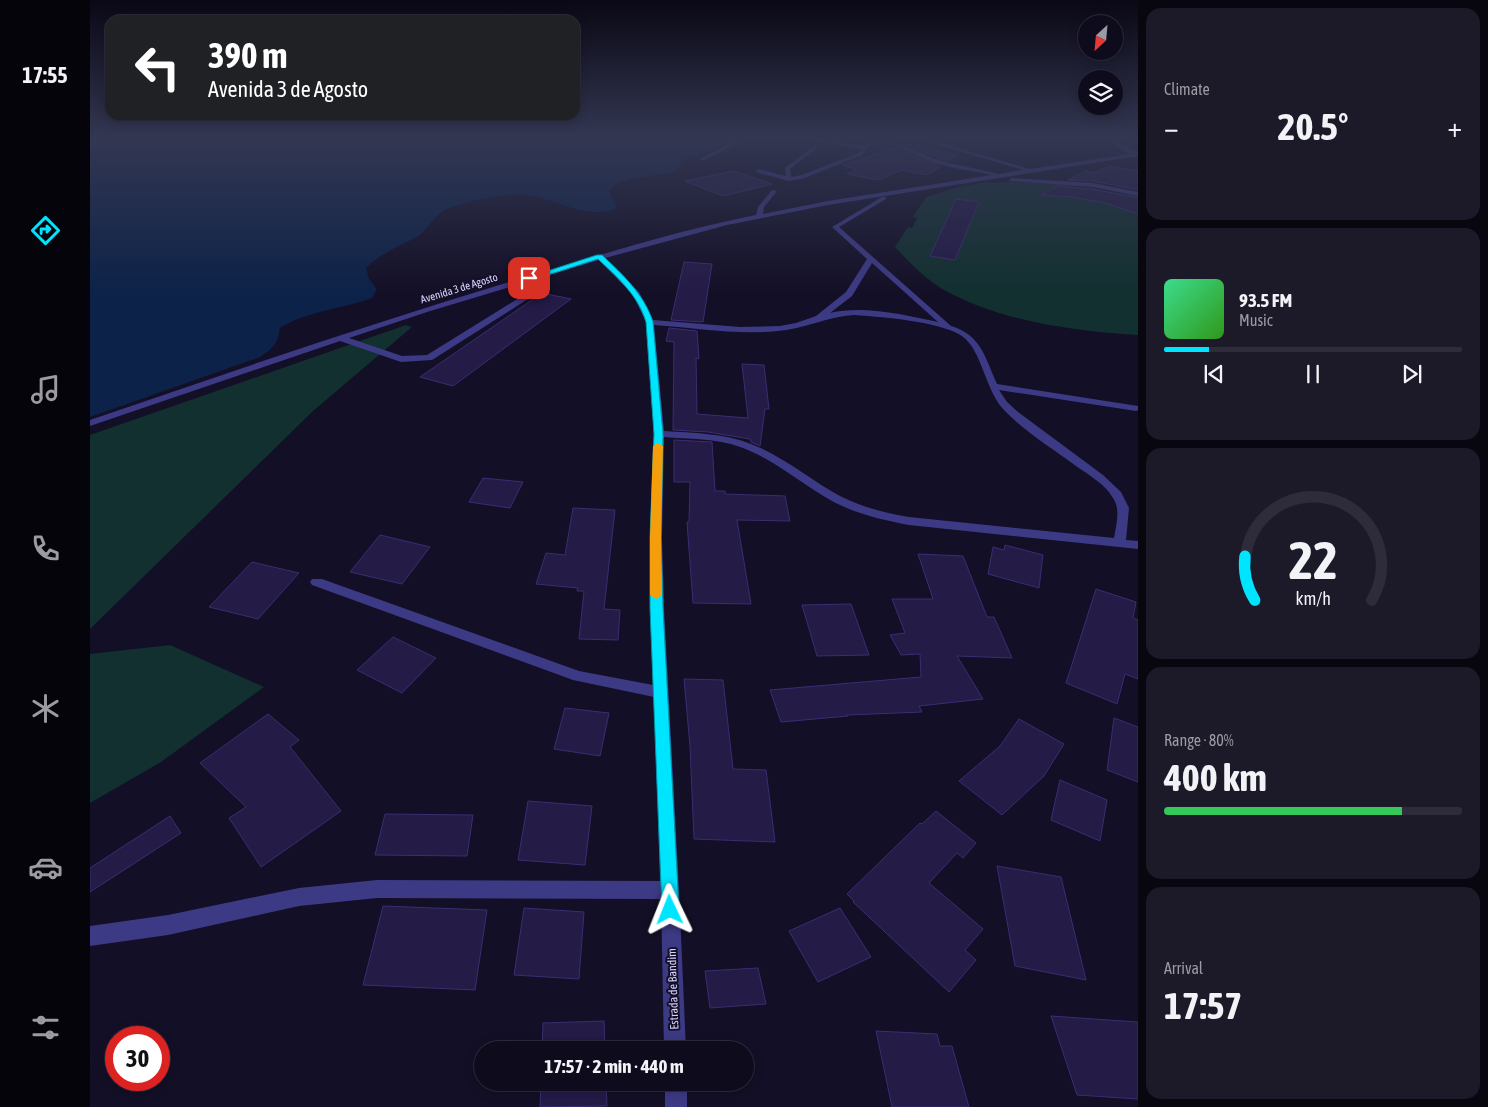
<!DOCTYPE html>
<html lang="en">
<head>
<meta charset="utf-8">
<style>
	:root { --surface:#0e0b1c; --page:#1c1929; --text:#f1f3f6; --muted:#9b9ba3; --line:#2e2b3b; --accent:#00e5ff }
	body { margin:0; font-family:"Asap Condensed",sans-serif; background:var(--page); color:var(--text); height:100vh; display:flex; flex-direction:column; font-size:19px; white-space:nowrap }
	* { box-sizing:border-box; margin:0 }
	p { font-size:16px; color:var(--muted) }
	.icon { flex:none; width:28px; height:28px; fill:none; stroke:currentColor; stroke-width:2; stroke-linecap:round; stroke-linejoin:round }
	.map { position:relative; flex:1; overflow:hidden }
	.sheet { display:flex; flex-direction:column; gap:8px; padding:8px; background:#08060f; width:350px }
	.sheet>* { flex:none }
	.hud { position:absolute; left:15px; top:15px; width:475px; height:105px; border-radius:15px; box-shadow:0 2px 12px #0003,0 0 0 1px var(--line); background:#202124; color:#fff; overflow:hidden }
	.needle { width:32px; rotate:206deg }
	.controls { position:absolute; left:988px; top:15px; display:grid; gap:10px }
	.controls a { display:grid; place-items:center; width:45px; height:45px; border-radius:50%; background:var(--surface); box-shadow:0 2px 12px #0003,0 0 0 1px var(--line); font-size:25px }
	.speed { position:absolute; left:15px; top:1026px; display:flex; gap:10px; font-size:25px; font-weight:700; text-align:center }
	.speed>* { display:grid; place-content:center; width:65px; height:65px; border-radius:50%; background:var(--surface); box-shadow:0 2px 12px #0003,0 0 0 1px var(--line); line-height:1 }
	.speed .limit { border:8px solid #d22; background:#fff; color:#111 }
	.pin { position:absolute; display:grid; place-items:center; width:42px; height:42px; color:#fff; margin:-21px; border-radius:10px; box-shadow:0 2px 8px #0006 }
	.me { position:absolute; width:55px; margin:-28px; rotate:358deg; stroke-linejoin:round; filter:drop-shadow(0 0 4px #0008) }
	.turn { display:flex; align-items:center; gap:18px; height:105px; padding:0 20px; font-size:22px }
	.turn .icon { width:65px; height:65px; stroke-width:2.5 }
	.turn b { display:block; font-size:35px; line-height:42px }
	.big { font-size:38px; font-weight:700; line-height:1.1 }
	.sheet .tile { flex:1; display:flex; flex-direction:column; justify-content:center; gap:8px; min-width:0; padding:0 18px; border-radius:15px; background:var(--page) }
	.sheet .dial { align-items:center; gap:0 }
	.dial svg { height:130px; overflow:visible; fill:none; stroke:var(--line); stroke-width:7; stroke-linecap:round; text-anchor:middle }
	.dial text { fill:var(--text); stroke:none }
	.song { display:flex; align-items:center; gap:15px }
	.cover { width:60px; height:60px; border-radius:8px; background:linear-gradient(135deg,hsl(150 70% 55%),hsl(110 70% 35%)) }
	.played { height:5px; border-radius:2px; background:linear-gradient(90deg,var(--accent) 15%,var(--line) 15%) }
	.keys { display:flex; justify-content:space-around; direction:ltr }
	.heat { display:flex; justify-content:space-between; align-items:center; font-size:28px; direction:ltr }
	.charge { height:8px; border-radius:4px; background:linear-gradient(90deg,#34c759 80%,var(--line) 0) }
	.trip { position:absolute; left:384px; top:1041px; width:280px; height:50px; border-radius:25px; background:var(--surface); box-shadow:0 2px 12px #0003,0 0 0 1px var(--line); font-weight:700; line-height:50px; text-align:center }
	main { display:flex; flex:1; min-height:0 }
	.tab-bar { display:flex; flex-direction:column; width:90px; justify-content:space-around; align-items:center; background:#06040b; color:var(--muted) }
	.tab-bar .icon { width:35px; height:35px }
	.tab-bar .selected { color:var(--accent) }
	.tab-bar b { font-size:22px; color:var(--text) }
	.map>svg:first-child { display:block }
	.green { fill:#12302f }
	.water { fill:#0c2248 }
	.building { fill:#241b47; stroke:#3b2d73 }
	.lines { fill:none; stroke-linecap:round; stroke-linejoin:round }
	.minor { fill:#3d3a85; fill-rule:evenodd }
	.route { fill:#00e5ff; stroke:#0095a6 }
	.slow { fill:#f59e0b }
	.labels { text-anchor:middle; stroke-width:4; stroke-linejoin:round; paint-order:stroke }
	.far-street-label { font-size:11px; fill:#d9d4ff; stroke:#130f26 }
	.street-label { font-size:12px; fill:#d9d4ff; stroke:#130f26 }
</style>
</head>
<body>
<main>
<nav class="tab-bar">
<b>17:55</b>
<svg class="icon selected" aria-label="directions" viewBox="0 0 24 24"><path d="M12 3l9 9-9 9-9-9zM9 14v-3h6M13 9l2 2-2 2"/></svg>
<svg class="icon" aria-label="music" viewBox="0 0 24 24"><path d="M9 18V5l10-2v13"/><circle cx="6" cy="18" r="3"/><circle cx="16" cy="16" r="3"/></svg>
<svg class="icon" aria-label="phone" viewBox="0 0 24 24"><path d="M5 4h4l2 5-3 2q2 4 5 5l2-3 5 2v4C11 20 4 13 5 4z"/></svg>
<svg class="icon" aria-label="climate" viewBox="0 0 24 24"><path d="M12 3v18M4 7l16 10M4 17L20 7"/></svg>
<svg class="icon" aria-label="car" viewBox="0 0 24 24"><path d="M5 17H2v-5l4-1 3-4h7l3 4 3 1v5h-3M9 17h6M6 11h13"/><circle cx="7" cy="17" r="2"/><circle cx="17" cy="17" r="2"/></svg>
<svg class="icon" aria-label="filters" viewBox="0 0 24 24"><path d="M4 7h16M4 17h16"/><circle cx="9" cy="7" r="2"/><circle cx="15" cy="17" r="2"/></svg>
</nav>
<div class="map">
<svg width="1048" height="1107" viewBox="0 0 1048 1107">
	<rect width="100%" height="100%" fill="#130f26"/>
	<g class="green">
		<path d="M 922,182 L 964,184 L 1048,196 L 1048,335 C 983,331 912,322 854,290 C 835,279 820,263 805,247 L 818,227 L 822,228 L 827,218 L 823,217 L 836,197 L 865,188 L 892,183 Z"/>
		<polygon points="316,325 322,327 223,411 0,629 0,435"/>
		<polygon points="80,645 174,687 71,762 0,803 0,654"/>
	</g>
	<path class="water" d="M 0,138 L 649,138 C 638,145 600,155 594,160 C 590,164 589,169 584,172 C 564,178 533,174 519,191 L 526,205 L 525,209 C 494,220 468,199 437,195 C 422,192 364,203 352,212 C 342,218 338,230 328,236 C 311,246 290,253 276,268 L 279,279 L 287,289 L 282,298 C 252,309 217,311 190,328 C 188,343 183,349 170,357 L 0,417 Z"/>
	<g class="building">
		<polygon points="822,143 867,156 859,161 852,159 816,145"/>
		<polygon points="806,148 850,167 837,175 811,170 789,180 757,174 766,169 752,165"/>
		<polygon points="1019,166 1048,171 1048,190 1003,181 978,180 995,171 1005,173"/>
		<polygon points="644,171 682,184 633,196 595,181"/>
		<polygon points="967,186 1003,189 1048,198 1048,214 1015,203 983,197 952,195"/>
		<polygon points="866,199 889,202 865,260 840,256"/>
		<polygon points="594,262 622,264 613,322 581,320"/>
		<polygon points="452,293 481,299 363,386 330,377"/>
		<polygon points="579,328 607,331 609,359 606,358 607,414 658,418 652,364 674,365 679,409 675,409 670,446 661,442 660,439 618,432 583,430 584,342 576,341"/>
		<polygon points="584,440 622,442 625,491 635,491 635,494 695,496 700,521 647,520 661,604 603,603 597,522 599,522 600,482 584,482"/>
		<polygon points="393,478 433,482 420,508 379,502"/>
		<polygon points="483,508 525,510 514,609 530,610 528,640 489,639 494,591 487,591 488,588 446,584 456,553 475,555"/>
		<polygon points="290,535 340,547 312,584 260,572"/>
		<polygon points="915,545 953,555 949,588 898,574 903,547 914,550"/>
		<polygon points="828,554 873,556 897,617 904,617 922,658 867,656 893,699 829,706 832,712 757,715 758,716 691,722 680,690 831,677 830,654 811,655 800,635 815,633 802,599 843,599"/>
		<polygon points="162,562 209,573 168,619 119,607"/>
		<polygon points="1006,589 1046,602 1043,618 1048,620 1048,679 1035,674 1027,704 976,683"/>
		<polygon points="761,604 779,655 727,656 712,605"/>
		<polygon points="303,637 346,658 312,693 267,670"/>
		<polygon points="594,679 633,680 643,769 676,770 685,842 604,839 600,746"/>
		<polygon points="475,708 519,713 510,756 464,749"/>
		<polygon points="178,714 209,740 200,747 251,811 171,867 139,818 156,807 110,763"/>
		<polygon points="1024,718 1048,727 1048,782 1017,770"/>
		<polygon points="929,719 974,744 954,776 912,815 869,781 910,746"/>
		<polygon points="970,780 1017,800 1010,841 961,820"/>
		<polygon points="438,801 502,806 495,865 428,860"/>
		<polygon points="846,811 886,843 873,858 867,853 839,883 893,929 875,950 886,960 859,992 763,902 764,901 757,894 830,823 832,824"/>
		<polygon points="295,814 383,815 377,856 285,855"/>
		<polygon points="80,816 91,833 0,892 0,868"/>
		<polygon points="907,866 971,877 996,980 925,966"/>
		<polygon points="293,906 397,910 385,990 273,985"/>
		<polygon points="434,908 494,912 489,979 424,975"/>
		<polygon points="750,908 781,957 728,982 699,931"/>
		<polygon points="668,968 676,1004 620,1008 615,971"/>
		<polygon points="961,1016 1048,1022 1048,1099 987,1095"/>
		<polygon points="514,1021 515,1050 452,1050 453,1023"/>
		<polygon points="786,1031 847,1034 850,1046 862,1046 879,1107 802,1107"/>
		<polygon points="451,1082 516,1082 517,1106 450,1107"/>
	</g>
	<g class="lines">
		<g class="minor">
			<polygon points="651,138 658,138 614,160 609,159"/>
			<path d="M 706,138 L 721,138 L 775,146 L 779,140 L 800,141 L 851,161 L 909,174 L 933,170 L 825,138 L 834,138 L 940,169 L 1040,154 L 1013,138 L 1019,138 L 1048,152 L 1048,156 L 738,205 L 637,225 L 515,258 L 549,292 L 563,320 L 650,327 L 690,326 L 706,323 L 726,316 L 756,292 L 777,259 L 742,227 L 792,197 L 796,197 L 796,199 L 749,227 L 861,326 C 891,335 895,357 907,384 L 1048,406 L 1048,410 L 1046,411 L 909,390 L 917,402 L 928,412 L 1013,475 L 1031,492 L 1039,508 L 1036,540 L 1048,541 L 1048,549 L 819,525 C 793,520 766,514 742,501 C 711,484 684,459 650,447 C 626,438 599,439 574,437 L 572,538 L 574,608 L 589,890 L 596,1050 L 574,1050 L 571,899 L 287,898 L 209,906 L 78,935 L 0,946 L 0,926 L 78,915 L 209,888 L 287,880 L 570,881 L 564,697 L 483,680 L 222,585 L 220,582 L 222,579 L 232,579 L 489,671 L 563,685 L 560,538 L 564,434 L 556,322 L 543,295 L 509,260 L 337,312 L 259,338 L 312,356 L 337,355 L 442,290 L 449,292 L 342,360 L 311,362 L 250,341 L 0,426 L 0,420 C 146,370 291,320 439,276 C 514,254 589,230 666,215 L 668,207 L 682,190 L 687,191 L 674,207 L 673,214 L 738,201 L 902,175 C 884,171 866,169 848,164 C 826,157 807,141 783,142 L 772,155 L 715,178 L 699,181 L 666,172 L 668,169 L 696,176 L 695,168 L 725,145 L 727,148 L 700,169 L 701,177 L 712,175 L 768,153 L 773,149 ZM 782,263 L 848,322 C 815,315 774,305 740,313 L 762,296 ZM 764,315 C 792,317 849,321 872,336 C 892,350 895,390 914,410 C 935,432 962,448 986,466 C 999,475 1015,484 1023,498 C 1031,509 1026,526 1024,538 L 819,517 C 795,513 772,507 750,496 C 719,479 693,456 661,444 C 633,433 603,433 574,431 L 564,325 C 605,328 647,335 688,331 C 715,329 738,316 764,315 Z"/>
			<polygon points="1039,138 1044,138 1048,141 1048,146"/>
			<polygon points="921,178 1003,183 1048,192 1048,196 1003,187 919,181"/>
			<rect x="575" y="1082" width="22" height="25"/>
		</g>
	</g>
	<linearGradient id="sky" x2="0" y2="1"><stop stop-color="#0a0815"/><stop offset="0.47" stop-color="#333752"/><stop offset="1" stop-color="#333752" stop-opacity="0"/></linearGradient>
	<rect width="1048" height="293" fill="url(#sky)"/>
	<path class="route" d="M 507,255 L 512,255 C 533,275 554,294 563,322 L 573,434 L 571,538 L 573,608 L 589,910 L 587,916 L 580,919 L 574,916 L 572,910 L 560,608 L 560,538 L 564,434 L 556,322 C 548,295 528,278 508,259 L 442,280 L 436,278 Z"/>
	<polygon class="slow" points="568,443 573,446 571,538 572,595 566,599 560,595 560,538 563,446"/>
	<g class="labels">
		<g class="far-street-label">
			<text transform="translate(369 288) rotate(-17)" y="4">Avenida 3 de Agosto</text>
		</g>
		<g class="street-label">
			<text transform="translate(583 989) rotate(-92)" y="4">Estrada de Bandim</text>
		</g>
	</g>
</svg>
<div class="controls">
<a><svg class="needle" viewBox="-14 -14 28 28"><path d="M0-13l5 13h-10z" fill="#e53935"/><path d="M0 13l5-13h-10z" fill="#9b9ba3"/></svg></a>
<a><svg class="icon" aria-label="layers" viewBox="0 0 24 24"><path d="M12 4l9 5-9 5-9-5zM3 14l9 5 9-5"/></svg></a>
</div>
<div class="speed"><div class="limit">30</div></div>
<div class="pin" style="left:439px;top:278px;background:#d93025"><svg class="icon" aria-label="arrive" viewBox="0 0 24 24"><path d="M6 21V4h12l-3 4 3 4H6"/></svg></div>
<svg class="me" style="left:580px;top:910px" viewBox="-20 -20 40 40"><path d="M0-17L14 15 0 8-14 15z" fill="#00e5ff" stroke="#fff" stroke-width="4"/></svg>
<div class="trip">17:57 · 2 min · 440 m</div>
<div class="hud">
<div class="turn"><svg class="icon" aria-label="left" viewBox="0 0 24 24"><path d="M17 20v-9H6M10 6l-5 5 5 5"/></svg><div><b>390 m</b>Avenida 3 de Agosto</div></div>
</div>
</div>
<section class="sheet">
<div class="tile"><p>Climate</p>
<div class="heat"><a>−</a><b class="big">20.5°</b><a>+</a></div>
</div>
<div class="tile">
<div class="song"><i class="cover"></i><div><b>93.5 FM</b><p>Music</p></div></div>
<div class="played"></div>
<div class="keys"><svg class="icon" aria-label="previous" viewBox="0 0 24 24"><path d="M18 5L8 12l10 7zM5 5v14"/></svg><svg class="icon" aria-label="pause" viewBox="0 0 24 24"><path d="M8 5v14M16 5v14"/></svg><svg class="icon" aria-label="next" viewBox="0 0 24 24"><path d="M6 5l10 7-10 7zM19 5v14"/></svg></div>
</div>
<div class="tile dial"><svg viewBox="0 0 100 80">
<path d="M14 69A42 42 0 1 1 86 69"/>
<path d="M14 69A42 42 0 0 1 8 42" stroke="#00e5ff"/>
<text x="50" y="56" font-size="32" font-weight="700">22</text>
<text x="50" y="72" font-size="11">km/h</text>
</svg></div>
<div class="tile"><p>Range · 80%</p><b class="big">400 km</b><div class="charge"></div></div>
<div class="tile"><p>Arrival</p><b class="big">17:57</b></div>
</section>
</main>
</body>
</html>
